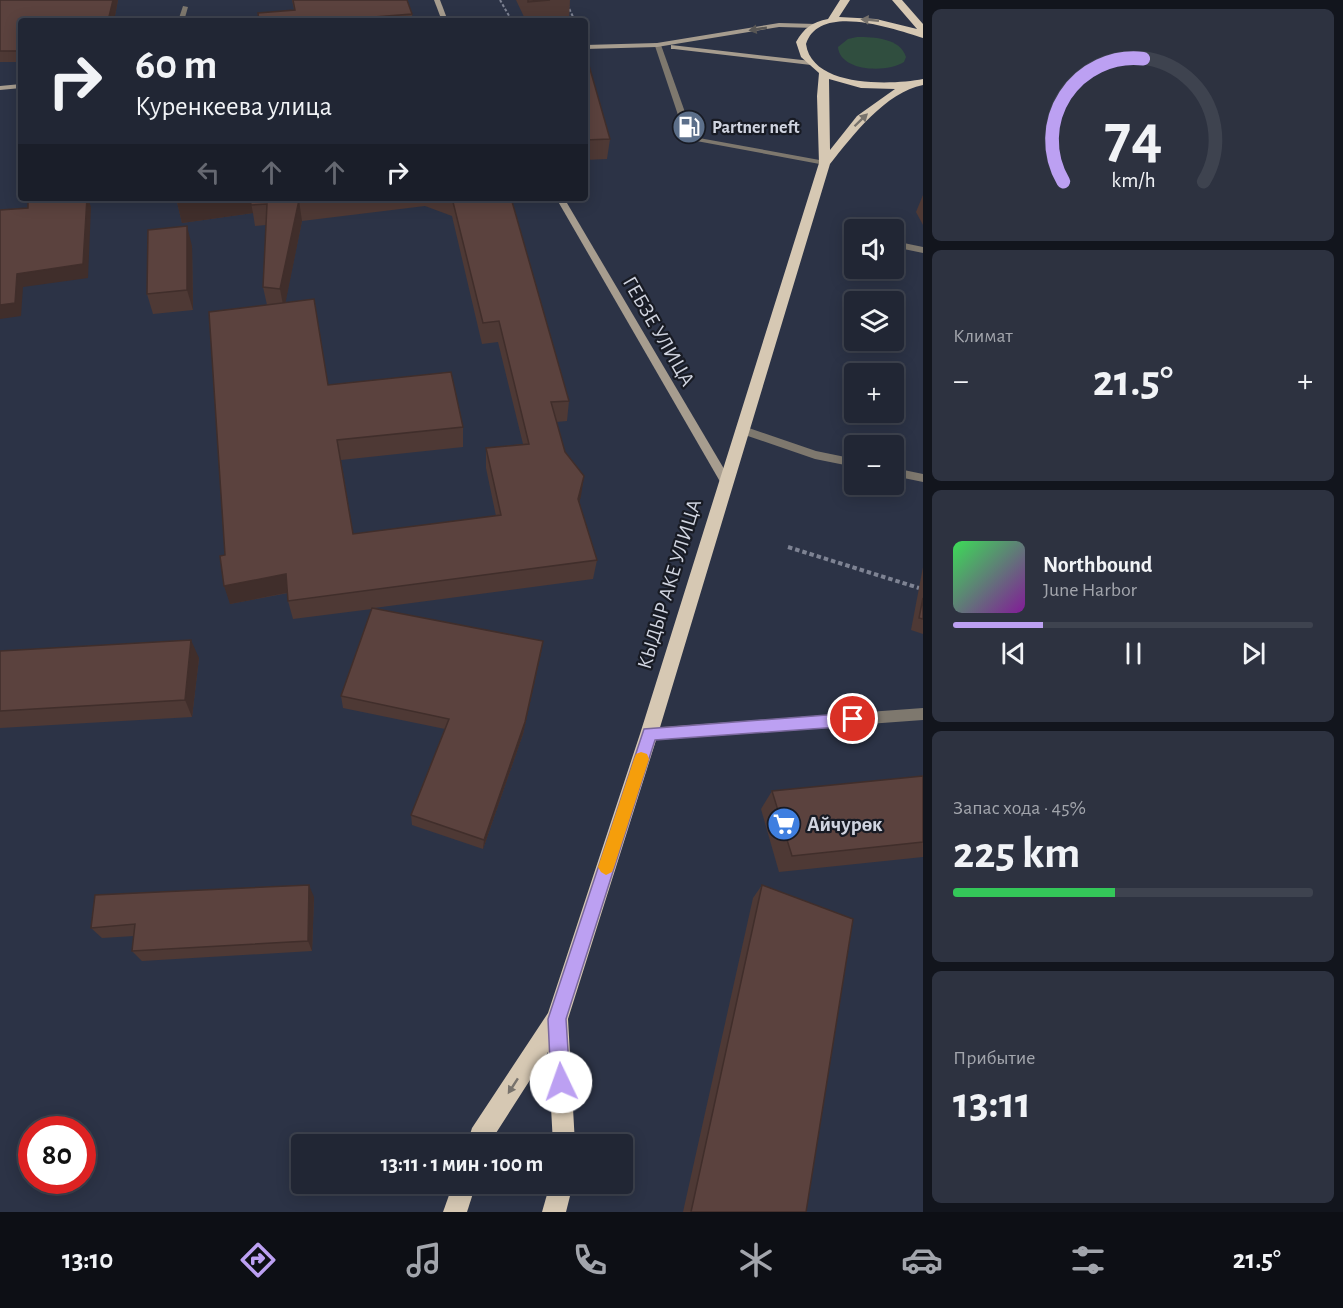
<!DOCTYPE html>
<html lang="ru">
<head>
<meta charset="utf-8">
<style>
	:root { --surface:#212634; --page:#2d3240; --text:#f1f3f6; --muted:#a2a5ac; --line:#3e434f; --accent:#bca0f2 }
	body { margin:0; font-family:"Alegreya Sans",sans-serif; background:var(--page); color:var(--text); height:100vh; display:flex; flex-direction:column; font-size:22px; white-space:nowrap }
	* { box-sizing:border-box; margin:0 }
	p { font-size:20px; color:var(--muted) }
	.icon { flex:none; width:33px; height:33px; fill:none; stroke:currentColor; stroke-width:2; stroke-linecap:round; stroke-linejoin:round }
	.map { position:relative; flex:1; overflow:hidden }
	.drawer { display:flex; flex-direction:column; gap:9px; padding:9px; background:#12151d; width:420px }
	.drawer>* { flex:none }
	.top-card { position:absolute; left:18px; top:18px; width:570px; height:183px; border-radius:6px; box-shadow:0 3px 15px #0003,0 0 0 2px var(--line); background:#212634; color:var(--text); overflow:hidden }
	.buttons { position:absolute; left:844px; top:219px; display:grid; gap:12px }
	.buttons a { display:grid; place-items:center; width:60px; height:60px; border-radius:6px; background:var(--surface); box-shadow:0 3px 15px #0003,0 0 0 2px var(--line); font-size:30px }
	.speed { position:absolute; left:18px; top:1116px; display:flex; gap:12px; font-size:30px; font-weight:700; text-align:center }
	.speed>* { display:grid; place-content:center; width:78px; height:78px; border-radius:50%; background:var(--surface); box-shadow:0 3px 15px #0003,0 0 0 2px var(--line); line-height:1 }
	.speed .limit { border:9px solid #d22; background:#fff; color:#111 }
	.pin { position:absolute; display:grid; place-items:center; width:51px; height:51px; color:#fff; margin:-26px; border:3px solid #fff; border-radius:50%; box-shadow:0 2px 6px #0007 }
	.me { position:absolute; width:66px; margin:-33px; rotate:357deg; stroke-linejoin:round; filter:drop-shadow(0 0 4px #0008) }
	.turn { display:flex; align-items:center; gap:21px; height:126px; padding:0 18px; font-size:27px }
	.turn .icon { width:78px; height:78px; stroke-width:2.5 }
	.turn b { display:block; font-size:42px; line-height:51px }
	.lanes { display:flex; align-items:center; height:57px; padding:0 18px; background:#0003; justify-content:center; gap:30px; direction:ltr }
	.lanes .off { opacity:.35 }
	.big { font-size:45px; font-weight:700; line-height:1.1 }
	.drawer .tile { flex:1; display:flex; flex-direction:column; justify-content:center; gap:9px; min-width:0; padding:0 21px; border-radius:9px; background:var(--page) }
	.drawer .dial { align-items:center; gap:0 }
	.dial svg { height:156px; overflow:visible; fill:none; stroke:var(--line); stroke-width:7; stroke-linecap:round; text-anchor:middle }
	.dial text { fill:var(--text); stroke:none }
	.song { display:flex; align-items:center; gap:18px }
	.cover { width:72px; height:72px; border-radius:9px; background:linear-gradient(135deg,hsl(130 70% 55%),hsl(290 70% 35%)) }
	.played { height:6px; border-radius:3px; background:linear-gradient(90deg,var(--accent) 25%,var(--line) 25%) }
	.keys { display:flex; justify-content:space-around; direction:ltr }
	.heat { display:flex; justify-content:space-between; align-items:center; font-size:33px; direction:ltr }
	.charge { height:9px; border-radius:4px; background:linear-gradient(90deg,#34c759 45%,var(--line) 0) }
	.trip { position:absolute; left:291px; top:1134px; width:342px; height:60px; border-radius:6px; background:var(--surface); box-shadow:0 3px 15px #0003,0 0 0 2px var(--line); font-weight:700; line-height:60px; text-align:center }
	.tabs { display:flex; height:96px; justify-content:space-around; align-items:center; background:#0d0f15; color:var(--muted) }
	.tabs .icon { width:42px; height:42px }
	.tabs .on { color:var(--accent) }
	.tabs b { font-size:27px; color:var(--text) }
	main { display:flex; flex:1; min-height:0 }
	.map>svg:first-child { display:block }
	.green { fill:#304e3f }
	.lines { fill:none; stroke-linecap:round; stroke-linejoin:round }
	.path-far1 { stroke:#7e8393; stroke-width:2; stroke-dasharray:3 2; stroke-linecap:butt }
	.path { stroke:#7e8393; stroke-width:4; stroke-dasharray:4.5 3; stroke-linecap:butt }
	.service { fill:#7e786e; fill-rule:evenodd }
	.minor { fill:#7e786e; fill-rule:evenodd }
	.secondary { fill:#a79d8f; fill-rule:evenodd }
	.trunk { fill:#d6c8b3; fill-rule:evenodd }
	.wall { fill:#4e3935; fill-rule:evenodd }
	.shaded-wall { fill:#402e2b }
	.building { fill:#5b423e; stroke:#402e2b; stroke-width:1.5 }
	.oneway { fill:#77726c }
	.oneway2 { fill:#585654 }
	.route { fill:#bca0f2; stroke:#7a689d; stroke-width:1.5 }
	.slow { fill:#f59e0b }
	.labels { text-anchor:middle; stroke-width:4.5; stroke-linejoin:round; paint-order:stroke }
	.far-poi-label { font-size:18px; font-weight:bold; fill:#d0d4e0; stroke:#181b24; text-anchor:start }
	.street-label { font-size:21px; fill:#d0d4e0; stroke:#181b24 }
	.poi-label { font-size:21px; font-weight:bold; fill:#d0d4e0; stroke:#181b24; text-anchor:start }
</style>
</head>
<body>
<main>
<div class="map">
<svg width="923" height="1212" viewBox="0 0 923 1212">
	<rect width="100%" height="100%" fill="#2c3346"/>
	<path class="green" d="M 857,37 C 874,37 900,38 906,57 L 904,62 C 887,73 840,72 838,47 L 848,39 Z"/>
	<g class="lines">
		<g class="path-far1">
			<polyline points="500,0 512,21"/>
			<polyline points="565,0 575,21"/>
		</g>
		<polyline class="path" points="788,547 919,588"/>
		<g class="service">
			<polygon points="183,6 188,7 184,21 178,21"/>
			<polygon points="654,43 661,45 686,115 685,117 678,115"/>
			<polygon points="688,136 825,161 829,163 825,165 691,140 687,138"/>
			<polygon points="894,241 923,247 923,253 894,247"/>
			<polygon points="743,426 816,451 855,459 855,467 815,459 739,433 738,430 739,427"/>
			<polygon points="894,468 923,474 923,482 894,476"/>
		</g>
		<polygon class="minor" points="923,708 923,720 649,740 644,738 642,734 644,730 649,728"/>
		<g class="secondary">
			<polygon points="434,0 440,0 448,21 442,21"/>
			<polygon points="779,23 816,24 819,26 816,28 779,27 657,47 585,49 585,45 657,43"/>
			<polygon points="671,45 811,61 815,63 811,65 674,49 671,49"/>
			<polygon points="21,84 21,88 0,90 0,86"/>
			<polygon points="556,198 564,198 730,479 731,482 730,485 722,485"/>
		</g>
		<g class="trunk">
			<path d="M 840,0 L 850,0 L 839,17 L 876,19 L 917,29 L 892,0 L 902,0 L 923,24 L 923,38 C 895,29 819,2 806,44 C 812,88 892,85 923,79 L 923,85 C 886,92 853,135 830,164 L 658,734 L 568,1019 L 575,1144 L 553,1144 L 548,1052 L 489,1144 L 467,1144 L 472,1128 L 548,1013 L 640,734 L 819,163 L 817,96 L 819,73 L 801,57 L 796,42 C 804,28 812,22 828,19 ZM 829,79 L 861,88 L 895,89 L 857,116 L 830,150 Z"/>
			<polygon points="453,1184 476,1184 467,1212 443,1212"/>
			<polygon points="550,1184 573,1184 566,1212 542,1212"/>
		</g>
	</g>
	<g class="wall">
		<polygon points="0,0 118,0 114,21 21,21 21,62 0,62"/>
		<polygon points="292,0 407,0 412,14 412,21 259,21 294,10"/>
		<polygon points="516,0 570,0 569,20 526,21"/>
		<polygon points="585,62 610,139 607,159 585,160"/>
		<polygon points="923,195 923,225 916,212"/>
		<path d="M 176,198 L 511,198 L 569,401 L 567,421 L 556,422 L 565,452 L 584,476 L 579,504 L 597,560 L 593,579 L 374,608 L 543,641 L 541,653 L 523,734 L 483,849 L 412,825 L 411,815 L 445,729 L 343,708 L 341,696 L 372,609 L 293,619 L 288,601 L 288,593 L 230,604 L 225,555 L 267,305 L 263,287 L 266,225 L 255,226 L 253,213 L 182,223 ZM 425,206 L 452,216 L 482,344 L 498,342 L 523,444 L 486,448 L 486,468 L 496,516 L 353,534 L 341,460 L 463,447 L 463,427 L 328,385 L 285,303 L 302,221 Z"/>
		<polygon points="192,246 193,310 153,314 147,294"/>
		<polygon points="923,567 923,634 911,630"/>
		<polygon points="0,651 199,658 192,717 0,728"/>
		<polygon points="923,776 923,857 779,872 761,809 772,791"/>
		<polygon points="762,885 806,1212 683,1212 753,898"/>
		<polygon points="314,897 312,951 142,961 132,951 134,936 102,938 91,928"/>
	</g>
	<g class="shaded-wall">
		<polygon points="113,0 118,0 114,21 108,21"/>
		<polygon points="87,198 88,198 91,207 88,278 23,287 21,316 0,319 0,305 17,274"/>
		<polygon points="206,198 250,198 253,213 182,223 177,202"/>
		<polygon points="299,200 302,221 284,310 280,289"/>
		<polygon points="187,226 192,246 193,310 187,290"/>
		<polygon points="584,476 581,496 575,519 578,499"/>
		<polygon points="286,574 291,592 230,604 224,586"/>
		<polygon points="191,640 199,658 192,717 185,700"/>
		<polygon points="543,641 541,653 523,734 483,849 484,840"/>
		<polygon points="309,885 314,897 312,951 308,941"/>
	</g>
	<g class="building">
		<polygon points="0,0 113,0 108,21 21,21 21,51 0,51"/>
		<polygon points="293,0 407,0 412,14 323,21 259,21 258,13 295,10"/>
		<polygon points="528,0 550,0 528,2"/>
		<polygon points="585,62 588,62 610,139 585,140"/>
		<polygon points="56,198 87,198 83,264 17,274 15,303 0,305 0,210 28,208 28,202"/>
		<polygon points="176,198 206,198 177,202"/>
		<polygon points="250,198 316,198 299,200 280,289 263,287 267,204 251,205"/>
		<polygon points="452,198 511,198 569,401 551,402 565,452 584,476 578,499 597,560 288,601 286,574 224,586 220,556 225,555 209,312 314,299 328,385 451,372 463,427 337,440 353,534 501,515 486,448 529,444 499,321 483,323"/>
		<polygon points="187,226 187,290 147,294 148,230"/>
		<polygon points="923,598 923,619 919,618"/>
		<polygon points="372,608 543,641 525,722 484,840 411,815 449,719 341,696"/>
		<polygon points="191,640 185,700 0,711 0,651"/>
		<polygon points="923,776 923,842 792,856 772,791"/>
		<polygon points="309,885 308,941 132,951 135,924 91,928 95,895"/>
		<polygon points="762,885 853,919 806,1212 691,1212"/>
	</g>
	<defs><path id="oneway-solid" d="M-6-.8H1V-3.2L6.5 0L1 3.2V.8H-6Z" transform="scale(1.5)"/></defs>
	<g class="oneway">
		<use href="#oneway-solid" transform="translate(870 20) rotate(-175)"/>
		<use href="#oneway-solid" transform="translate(861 120) rotate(-44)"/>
		<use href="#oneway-solid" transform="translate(513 1086) rotate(123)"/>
	</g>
	<use class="oneway2" href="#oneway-solid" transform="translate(758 29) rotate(171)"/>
	<polygon class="route" points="853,713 858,715 861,719 858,724 853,726 655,740 566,1019 570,1082 567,1088 561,1091 554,1088 551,1082 548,1019 644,729"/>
	<polygon class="slow" points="641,752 647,754 649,759 614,867 612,872 606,875 601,872 598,867 634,759 636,754"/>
	<defs>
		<symbol id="fuel-disc" viewBox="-11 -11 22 22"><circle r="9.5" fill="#5c6f8a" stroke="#181b24"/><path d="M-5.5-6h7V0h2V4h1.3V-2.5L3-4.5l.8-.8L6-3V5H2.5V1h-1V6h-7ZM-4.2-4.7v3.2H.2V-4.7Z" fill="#fff"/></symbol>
		<symbol id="supermarket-disc" viewBox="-11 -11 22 22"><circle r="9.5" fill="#3f7fe0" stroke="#181b24"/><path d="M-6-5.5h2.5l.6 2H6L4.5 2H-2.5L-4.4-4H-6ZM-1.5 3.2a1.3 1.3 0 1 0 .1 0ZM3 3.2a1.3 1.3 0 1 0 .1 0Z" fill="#fff"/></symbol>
	</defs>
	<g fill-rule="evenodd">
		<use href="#fuel-disc" x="670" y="108" width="38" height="38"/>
		<use href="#supermarket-disc" x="765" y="805" width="38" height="38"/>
	</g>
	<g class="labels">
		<g class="far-poi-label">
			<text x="712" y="133">Partner neft</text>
		</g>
		<g class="street-label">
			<text transform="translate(659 331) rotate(60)" y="7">ГЕБЗЕ УЛИЦА</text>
			<text transform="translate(669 584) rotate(-73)" y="7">КЫДЫР АКЕ УЛИЦА</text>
		</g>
		<g class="poi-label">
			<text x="807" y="831">Айчурөк</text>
		</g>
	</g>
</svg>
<div class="buttons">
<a><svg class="icon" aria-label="sound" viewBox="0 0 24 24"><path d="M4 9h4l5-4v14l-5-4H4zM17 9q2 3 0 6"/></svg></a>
<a><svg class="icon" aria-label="layers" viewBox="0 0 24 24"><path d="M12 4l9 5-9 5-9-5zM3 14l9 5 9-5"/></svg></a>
<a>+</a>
<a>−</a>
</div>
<div class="speed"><div class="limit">80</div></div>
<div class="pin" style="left:853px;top:719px;background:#d93025"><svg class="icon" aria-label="arrive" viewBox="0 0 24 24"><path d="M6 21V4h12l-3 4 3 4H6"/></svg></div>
<svg class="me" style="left:561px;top:1082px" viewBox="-20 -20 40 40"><circle r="19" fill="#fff"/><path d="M0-13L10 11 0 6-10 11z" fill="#bca0f2"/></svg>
<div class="trip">13:11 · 1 мин · 100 m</div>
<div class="top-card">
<div class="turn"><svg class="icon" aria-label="right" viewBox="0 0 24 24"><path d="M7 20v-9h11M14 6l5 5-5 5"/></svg><div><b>60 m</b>Куренкеева улица</div></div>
<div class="lanes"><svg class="icon off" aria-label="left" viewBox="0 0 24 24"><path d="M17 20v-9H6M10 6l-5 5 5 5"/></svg><svg class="icon off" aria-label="ahead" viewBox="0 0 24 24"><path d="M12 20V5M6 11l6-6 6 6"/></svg><svg class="icon off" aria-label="ahead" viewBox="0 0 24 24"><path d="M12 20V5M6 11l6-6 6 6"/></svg><svg class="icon" aria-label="right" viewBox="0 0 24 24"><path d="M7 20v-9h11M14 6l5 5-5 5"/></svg></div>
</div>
</div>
<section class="drawer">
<div class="tile dial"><svg viewBox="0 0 100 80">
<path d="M14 69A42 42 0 1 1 86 69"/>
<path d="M14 69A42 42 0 0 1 55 6" stroke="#bca0f2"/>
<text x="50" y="56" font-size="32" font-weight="700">74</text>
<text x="50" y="72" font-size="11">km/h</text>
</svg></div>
<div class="tile"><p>Климат</p>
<div class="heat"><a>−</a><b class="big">21.5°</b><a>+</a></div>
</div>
<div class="tile">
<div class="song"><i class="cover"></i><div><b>Northbound</b><p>June Harbor</p></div></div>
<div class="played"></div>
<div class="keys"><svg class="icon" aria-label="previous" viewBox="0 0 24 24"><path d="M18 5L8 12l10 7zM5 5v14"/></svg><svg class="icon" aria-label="pause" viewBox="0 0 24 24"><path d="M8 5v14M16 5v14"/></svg><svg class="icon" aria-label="next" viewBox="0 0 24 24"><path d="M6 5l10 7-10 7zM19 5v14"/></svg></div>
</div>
<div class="tile"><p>Запас хода · 45%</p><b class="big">225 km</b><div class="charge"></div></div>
<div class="tile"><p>Прибытие</p><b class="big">13:11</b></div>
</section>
</main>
<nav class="tabs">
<b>13:10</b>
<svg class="icon on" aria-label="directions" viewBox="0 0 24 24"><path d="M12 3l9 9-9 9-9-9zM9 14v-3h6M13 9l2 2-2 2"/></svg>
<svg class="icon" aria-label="music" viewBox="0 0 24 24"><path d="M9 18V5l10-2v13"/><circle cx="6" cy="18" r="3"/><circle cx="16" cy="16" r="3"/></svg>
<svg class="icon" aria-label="phone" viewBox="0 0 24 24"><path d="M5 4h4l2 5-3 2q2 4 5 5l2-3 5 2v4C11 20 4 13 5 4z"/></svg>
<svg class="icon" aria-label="climate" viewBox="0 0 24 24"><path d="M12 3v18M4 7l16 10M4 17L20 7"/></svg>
<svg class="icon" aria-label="car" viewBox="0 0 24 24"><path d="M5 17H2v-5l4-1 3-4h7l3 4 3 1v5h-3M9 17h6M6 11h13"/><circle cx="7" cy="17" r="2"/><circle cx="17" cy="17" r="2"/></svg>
<svg class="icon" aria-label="filters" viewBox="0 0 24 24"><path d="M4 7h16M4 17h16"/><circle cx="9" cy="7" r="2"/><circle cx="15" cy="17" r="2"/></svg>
<b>21.5°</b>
</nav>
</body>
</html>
